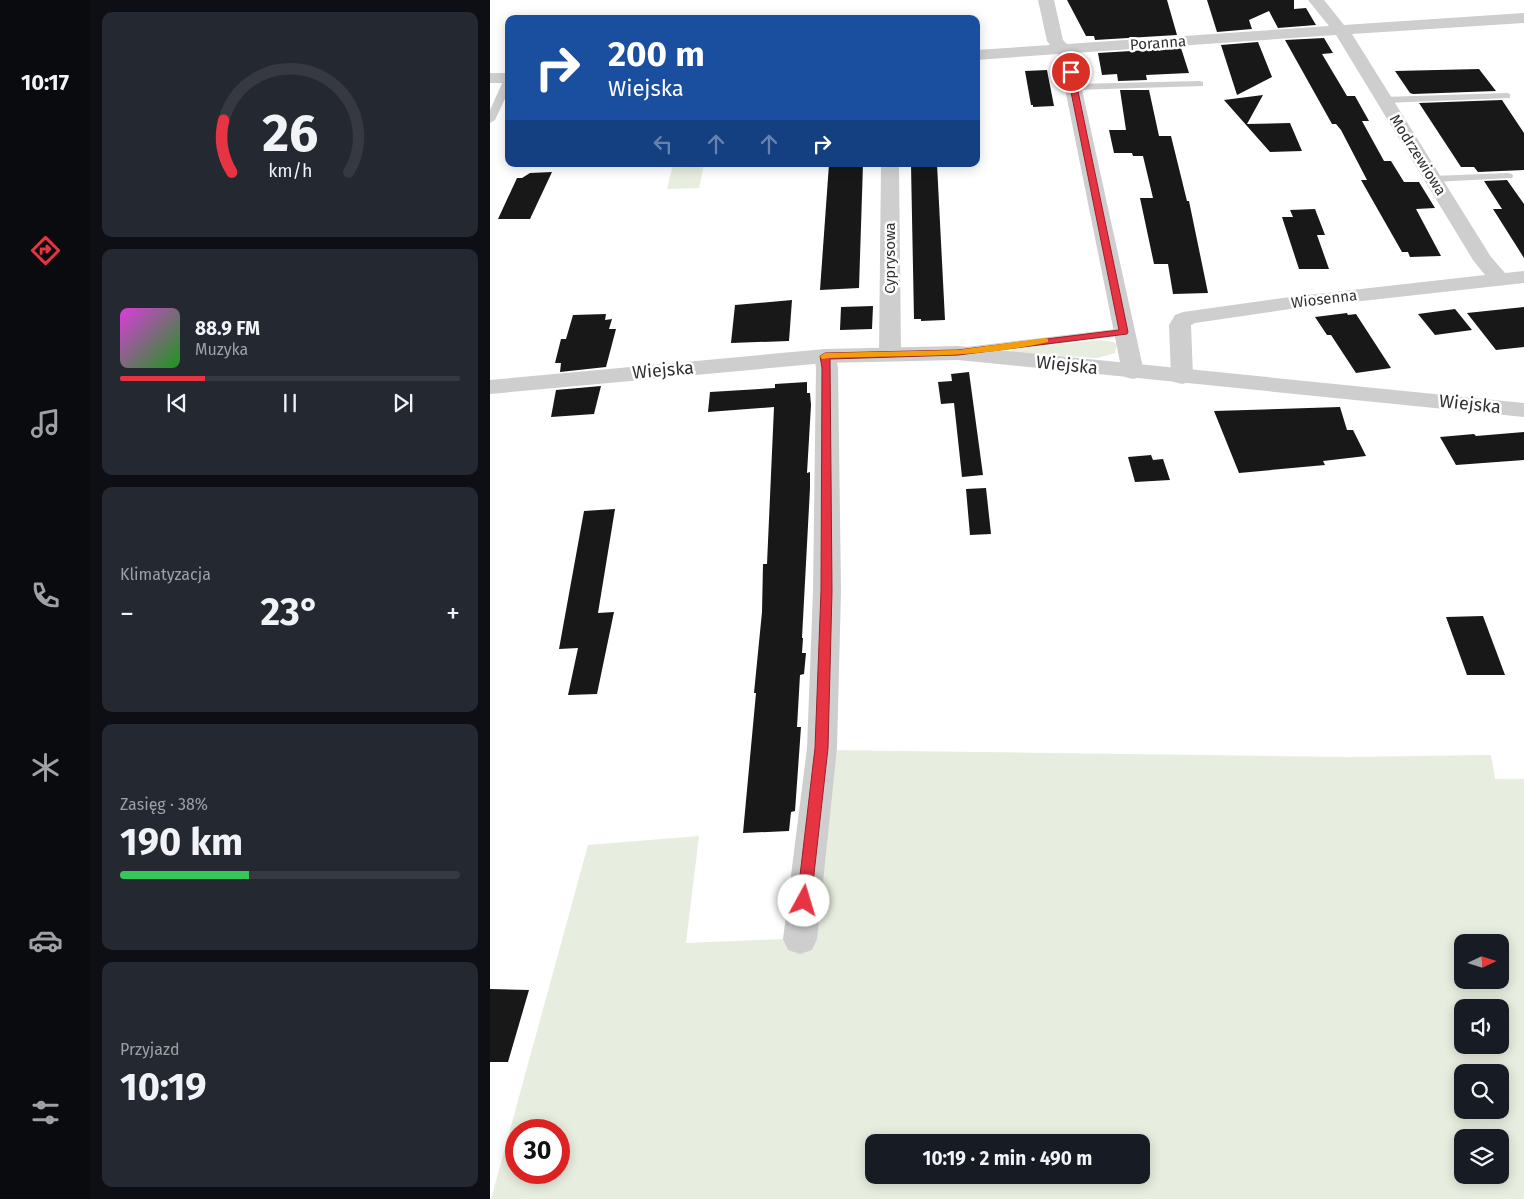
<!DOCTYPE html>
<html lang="pl">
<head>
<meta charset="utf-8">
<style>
	:root { --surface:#171b24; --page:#242831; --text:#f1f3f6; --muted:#9ea1a6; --line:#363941; --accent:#e73443 }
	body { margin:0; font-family:"Fira Sans",sans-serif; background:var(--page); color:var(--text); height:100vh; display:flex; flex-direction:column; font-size:19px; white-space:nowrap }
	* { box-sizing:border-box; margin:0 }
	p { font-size:16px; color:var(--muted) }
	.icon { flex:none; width:28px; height:28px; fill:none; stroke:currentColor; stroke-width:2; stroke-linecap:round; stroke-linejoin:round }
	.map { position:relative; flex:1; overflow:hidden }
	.drawer { display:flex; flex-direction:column; gap:12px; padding:12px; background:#0d0f14; width:400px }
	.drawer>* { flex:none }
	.hud { position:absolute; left:15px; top:15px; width:475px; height:152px; border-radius:10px; box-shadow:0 2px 12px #0003; background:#1a4fa0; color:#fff; overflow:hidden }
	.needle { width:32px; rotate:86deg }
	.controls { position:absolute; left:964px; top:934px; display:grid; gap:10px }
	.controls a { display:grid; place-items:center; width:55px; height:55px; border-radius:10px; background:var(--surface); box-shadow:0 2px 12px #0003; font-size:25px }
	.speed { position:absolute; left:15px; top:1119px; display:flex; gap:10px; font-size:25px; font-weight:700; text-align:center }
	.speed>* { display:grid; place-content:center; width:65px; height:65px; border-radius:50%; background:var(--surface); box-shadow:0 2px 12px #0003; line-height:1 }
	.speed .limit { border:8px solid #d22; background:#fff; color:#111 }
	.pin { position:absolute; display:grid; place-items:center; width:42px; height:42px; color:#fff; margin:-21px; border:2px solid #fff; border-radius:50%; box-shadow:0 1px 5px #0007 }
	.me { position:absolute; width:55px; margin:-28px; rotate:6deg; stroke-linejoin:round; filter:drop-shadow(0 0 4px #0008) }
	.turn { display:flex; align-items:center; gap:18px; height:105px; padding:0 20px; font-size:22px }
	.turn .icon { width:65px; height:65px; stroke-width:2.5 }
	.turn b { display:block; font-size:35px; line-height:42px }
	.lanes { display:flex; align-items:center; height:48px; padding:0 20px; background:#0003; justify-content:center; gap:25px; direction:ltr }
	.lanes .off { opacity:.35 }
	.big { font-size:38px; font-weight:700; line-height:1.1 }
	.drawer .tile { flex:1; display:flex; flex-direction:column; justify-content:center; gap:8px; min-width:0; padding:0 18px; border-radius:10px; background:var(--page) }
	.drawer .dial { align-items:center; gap:0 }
	.dial svg { height:130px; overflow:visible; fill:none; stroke:var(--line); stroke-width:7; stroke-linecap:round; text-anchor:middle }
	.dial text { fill:var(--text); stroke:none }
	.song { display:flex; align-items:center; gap:15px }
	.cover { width:60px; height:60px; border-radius:8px; background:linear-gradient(135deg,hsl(300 70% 55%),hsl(120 70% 35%)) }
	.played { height:5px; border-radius:2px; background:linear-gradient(90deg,var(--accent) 25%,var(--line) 25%) }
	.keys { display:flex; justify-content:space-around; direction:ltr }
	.heat { display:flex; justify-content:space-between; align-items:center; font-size:28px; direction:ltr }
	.charge { height:8px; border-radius:4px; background:linear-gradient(90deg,#34c759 38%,var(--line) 0) }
	.trip { position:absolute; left:375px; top:1134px; width:285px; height:50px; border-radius:10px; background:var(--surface); box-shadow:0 2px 12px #0003; font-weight:700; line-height:50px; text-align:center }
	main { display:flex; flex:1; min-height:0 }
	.menu { display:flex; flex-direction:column; width:90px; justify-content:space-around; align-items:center; background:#090b0e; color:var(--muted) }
	.menu .icon { width:35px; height:35px }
	.menu .on { color:var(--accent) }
	.menu b { font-size:22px; color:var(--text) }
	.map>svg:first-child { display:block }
	.green { fill:#e7eddf; fill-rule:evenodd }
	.building { fill:#181818 }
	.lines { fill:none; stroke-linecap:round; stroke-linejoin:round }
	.service { fill:#cecece; fill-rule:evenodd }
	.minor { fill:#cecece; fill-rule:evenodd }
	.tertiary { fill:#cecece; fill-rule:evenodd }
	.route { fill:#e73443; stroke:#96222c }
	.slow { fill:#f59e0b }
	.labels { text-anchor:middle; stroke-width:5; stroke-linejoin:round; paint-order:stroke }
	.far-street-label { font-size:15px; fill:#313131; stroke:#fff }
	.street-label { font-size:18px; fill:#313131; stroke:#fff }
</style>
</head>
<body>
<main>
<nav class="menu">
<b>10:17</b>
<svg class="icon on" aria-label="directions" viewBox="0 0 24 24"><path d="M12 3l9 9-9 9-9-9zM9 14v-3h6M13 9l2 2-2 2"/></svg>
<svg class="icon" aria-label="music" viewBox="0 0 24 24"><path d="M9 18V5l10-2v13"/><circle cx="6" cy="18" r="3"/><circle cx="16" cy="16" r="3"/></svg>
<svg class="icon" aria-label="phone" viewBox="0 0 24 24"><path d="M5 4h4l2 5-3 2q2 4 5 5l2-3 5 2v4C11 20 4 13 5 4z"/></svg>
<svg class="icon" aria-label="climate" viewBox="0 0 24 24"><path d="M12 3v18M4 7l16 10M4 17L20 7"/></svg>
<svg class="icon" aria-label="car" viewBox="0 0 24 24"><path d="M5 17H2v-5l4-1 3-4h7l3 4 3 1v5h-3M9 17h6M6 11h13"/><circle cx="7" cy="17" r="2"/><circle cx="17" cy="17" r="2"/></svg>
<svg class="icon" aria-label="filters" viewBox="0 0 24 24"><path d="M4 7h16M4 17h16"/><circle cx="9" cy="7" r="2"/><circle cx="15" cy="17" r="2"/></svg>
</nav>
<section class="drawer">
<div class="tile dial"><svg viewBox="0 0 100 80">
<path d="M14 69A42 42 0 1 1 86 69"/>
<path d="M14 69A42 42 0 0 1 9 37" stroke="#e73443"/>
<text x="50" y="56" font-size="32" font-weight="700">26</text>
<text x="50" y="72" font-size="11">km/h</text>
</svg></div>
<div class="tile">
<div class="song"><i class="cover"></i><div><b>88.9 FM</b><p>Muzyka</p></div></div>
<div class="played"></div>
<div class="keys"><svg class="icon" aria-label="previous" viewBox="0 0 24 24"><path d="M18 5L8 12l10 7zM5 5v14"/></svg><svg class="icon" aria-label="pause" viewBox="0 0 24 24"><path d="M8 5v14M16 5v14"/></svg><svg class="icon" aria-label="next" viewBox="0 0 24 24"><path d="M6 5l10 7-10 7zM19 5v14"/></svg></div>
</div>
<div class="tile"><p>Klimatyzacja</p>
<div class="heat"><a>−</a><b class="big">23°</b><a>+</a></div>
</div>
<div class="tile"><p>Zasięg · 38%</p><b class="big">190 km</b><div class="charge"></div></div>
<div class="tile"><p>Przyjazd</p><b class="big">10:19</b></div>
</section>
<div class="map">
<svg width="1034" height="1199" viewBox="0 0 1034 1199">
	<rect width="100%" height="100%" fill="#fff"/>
	<g class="green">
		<polygon points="183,164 214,164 209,188 177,189"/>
		<polygon points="610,340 623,342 627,344 625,353 607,358 524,353 520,351 531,348"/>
		<path d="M 332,750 L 856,757 L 1001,755 L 1005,779 L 1034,779 L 1034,1199 L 1,1199 L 98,845 L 209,836 L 196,943 L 319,938 ZM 972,942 L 1010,942 L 1010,980 L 972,980 ZM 972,1008 L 1010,1008 L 1010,1045 L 972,1045 ZM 972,1072 L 1010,1072 L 1010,1110 L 972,1110 ZM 26,1130 L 69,1130 L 69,1172 L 26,1172 ZM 972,1138 L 1010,1138 L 1010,1175 L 972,1175 ZM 384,1142 L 651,1142 L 651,1175 L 384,1175 Z"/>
	</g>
	<g class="building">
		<polygon points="577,0 677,0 687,35 605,40 604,36 596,36"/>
		<polygon points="717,0 804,0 804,9 816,8 826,25 788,28 779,11 759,20 762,29 727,32"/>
		<polygon points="834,38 843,53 832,54 857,96 865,96 879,121 872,121 894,161 901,161 914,182 929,182 945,208 926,209 951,256 920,257 918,252 912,252 871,180 877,180 851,130 846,124 842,124 795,40"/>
		<polygon points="768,42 782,77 747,95 731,45"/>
		<polygon points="691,48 699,73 656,75 657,80 628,81 627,74 612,75 608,53"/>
		<polygon points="989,69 1006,91 923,94 920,93 905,71"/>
		<polygon points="557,70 564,106 543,107 543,105 541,105 535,71"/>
		<polygon points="630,90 659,90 669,136 681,136 697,201 699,201 718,293 683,294 678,264 664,264 650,198 663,198 653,156 643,156 642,153 624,153 619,130 636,130"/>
		<polygon points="773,95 757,124 800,123 812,151 780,152 734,100"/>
		<polygon points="1012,100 1034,133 1034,170 988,172 984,167 971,167 929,103"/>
		<polygon points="339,164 373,164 369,288 330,290"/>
		<polygon points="447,164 455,320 431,321 431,319 424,319 421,165"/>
		<polygon points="62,172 40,219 8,219 27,178 32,178 40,173"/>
		<polygon points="1017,180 1034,204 1034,258 1003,209 1012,209 994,181"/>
		<polygon points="825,209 835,235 827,235 839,269 809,269 792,217 803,217 800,210"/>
		<polygon points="302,300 299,341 241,343 245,305"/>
		<polygon points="383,306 382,329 350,330 351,307"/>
		<polygon points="1034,307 1034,347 1006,350 977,313"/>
		<polygon points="965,309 982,330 945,335 928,314"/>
		<polygon points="857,313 858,315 866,314 901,368 866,373 841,335 837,335 825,317"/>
		<polygon points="116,314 115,320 122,319 119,329 126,329 116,367 70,372 71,363 65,363 71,339 76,339 83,315"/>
		<polygon points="479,372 493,475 472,477 464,403 451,404 448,382 462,381 461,374"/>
		<polygon points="317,382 317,393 320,393 321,405 317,473 320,472 320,488 312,638 313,638 312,653 316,653 314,674 310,675 307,727 311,727 305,811 301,812 299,831 253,833 266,693 264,693 272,612 273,564 277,564 284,407 218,412 220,392 285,388 285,384"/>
		<polygon points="111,386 104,414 61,417 66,390"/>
		<polygon points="850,407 857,430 863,430 876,456 833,461 835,465 749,473 724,411"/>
		<polygon points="1034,432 1034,460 966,465 950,437 984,434 986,436"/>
		<polygon points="661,455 663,460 673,459 680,480 645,482 638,457"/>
		<polygon points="496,488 501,534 480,535 476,489"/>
		<polygon points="125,509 108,613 124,612 107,694 78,695 88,648 69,649 94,511"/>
		<polygon points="993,616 1015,675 977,675 956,617"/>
		<polygon points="0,989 39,990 18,1062 0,1062"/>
	</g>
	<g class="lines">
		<g class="service">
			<polygon points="19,76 19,90 5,120 0,123 0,110 14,79"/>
			<polygon points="710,81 713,82 713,86 584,90 579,87 584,84"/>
			<polygon points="1017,93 1020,94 1020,98 894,103 889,100 894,97"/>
			<polygon points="1018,173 1022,174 1023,176 1022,178 943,182 938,179 943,176"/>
			<polygon points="634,328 638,329 640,332 638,335 476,355 470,351 476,347"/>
		</g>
		<g class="minor">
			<polygon points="548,0 564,0 573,40 577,44 839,26 818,0 834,0 854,25 1034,13 1034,23 862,34 1001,257 1015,273 1034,271 1034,283 800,309 705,323 701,325 703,377 700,382 692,384 684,382 681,377 679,325 685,315 693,312 800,297 995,275 983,260 846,35 584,53 654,372 651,377 643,379 635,377 632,372 568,54 486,60 486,50 560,45 557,41"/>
			<rect x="0" y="73" width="19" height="10"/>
			<polygon points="391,164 409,164 411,353 408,358 400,360 392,358 389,353"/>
			<polygon points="335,349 343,351 346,356 348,368 351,591 347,748 327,939 322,950 310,954 298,950 293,939 317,748 323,591 326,368 324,356 327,351"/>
		</g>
		<polygon class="tertiary" points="468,346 1034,403 1034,417 468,360 335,363 0,394 0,380 335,349"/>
	</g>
	<polygon class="route" points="581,70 584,72 638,332 637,334 468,355 340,359 342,591 338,748 321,901 319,905 314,907 309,905 307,901 325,748 331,591 332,368 330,356 335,353 468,350 629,330 577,72"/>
	<path class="slow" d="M 555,338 L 558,339 L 558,342 C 487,359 412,355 339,358 L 332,359 L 330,356 L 335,353 L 468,350 Z"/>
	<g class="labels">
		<g class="far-street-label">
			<text transform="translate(668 43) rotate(-4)" y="5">Poranna</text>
			<text transform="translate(928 155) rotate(58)" y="5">Modrzewiowa</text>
			<text transform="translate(400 258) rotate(-90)" y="5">Cyprysowa</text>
			<text transform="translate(834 299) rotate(-7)" y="5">Wiosenna</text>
		</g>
		<g class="street-label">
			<text transform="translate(577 365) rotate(6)" y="6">Wiejska</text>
			<text transform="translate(173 370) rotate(-5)" y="6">Wiejska</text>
			<text transform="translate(980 404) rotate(6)" y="6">Wiejska</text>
		</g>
	</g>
</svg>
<div class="controls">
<a><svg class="needle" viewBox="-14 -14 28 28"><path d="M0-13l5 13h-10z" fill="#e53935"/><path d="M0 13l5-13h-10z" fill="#9ea1a6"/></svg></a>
<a><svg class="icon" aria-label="sound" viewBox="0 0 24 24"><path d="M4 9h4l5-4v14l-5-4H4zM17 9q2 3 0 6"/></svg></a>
<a><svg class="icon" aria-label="search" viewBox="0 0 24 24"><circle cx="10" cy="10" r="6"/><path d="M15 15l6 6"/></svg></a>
<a><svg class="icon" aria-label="layers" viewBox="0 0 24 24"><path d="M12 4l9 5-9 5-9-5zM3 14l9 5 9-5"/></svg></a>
</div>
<div class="speed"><div class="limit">30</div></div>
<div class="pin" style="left:581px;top:72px;background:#d93025"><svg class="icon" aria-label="arrive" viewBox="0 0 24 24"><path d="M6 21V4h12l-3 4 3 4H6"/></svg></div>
<svg class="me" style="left:314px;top:901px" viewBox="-20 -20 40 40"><circle r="19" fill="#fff"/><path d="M0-13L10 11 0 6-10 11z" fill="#e73443"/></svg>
<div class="trip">10:19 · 2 min · 490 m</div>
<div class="hud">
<div class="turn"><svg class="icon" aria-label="right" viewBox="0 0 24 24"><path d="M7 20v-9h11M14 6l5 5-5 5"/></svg><div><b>200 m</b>Wiejska</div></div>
<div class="lanes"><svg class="icon off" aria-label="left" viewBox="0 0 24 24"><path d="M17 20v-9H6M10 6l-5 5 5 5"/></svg><svg class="icon off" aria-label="ahead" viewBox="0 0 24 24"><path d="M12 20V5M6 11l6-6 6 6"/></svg><svg class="icon off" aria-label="ahead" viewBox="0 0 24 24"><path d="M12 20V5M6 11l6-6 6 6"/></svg><svg class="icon" aria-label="right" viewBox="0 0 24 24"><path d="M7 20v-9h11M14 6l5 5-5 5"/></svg></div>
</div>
</div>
</main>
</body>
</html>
